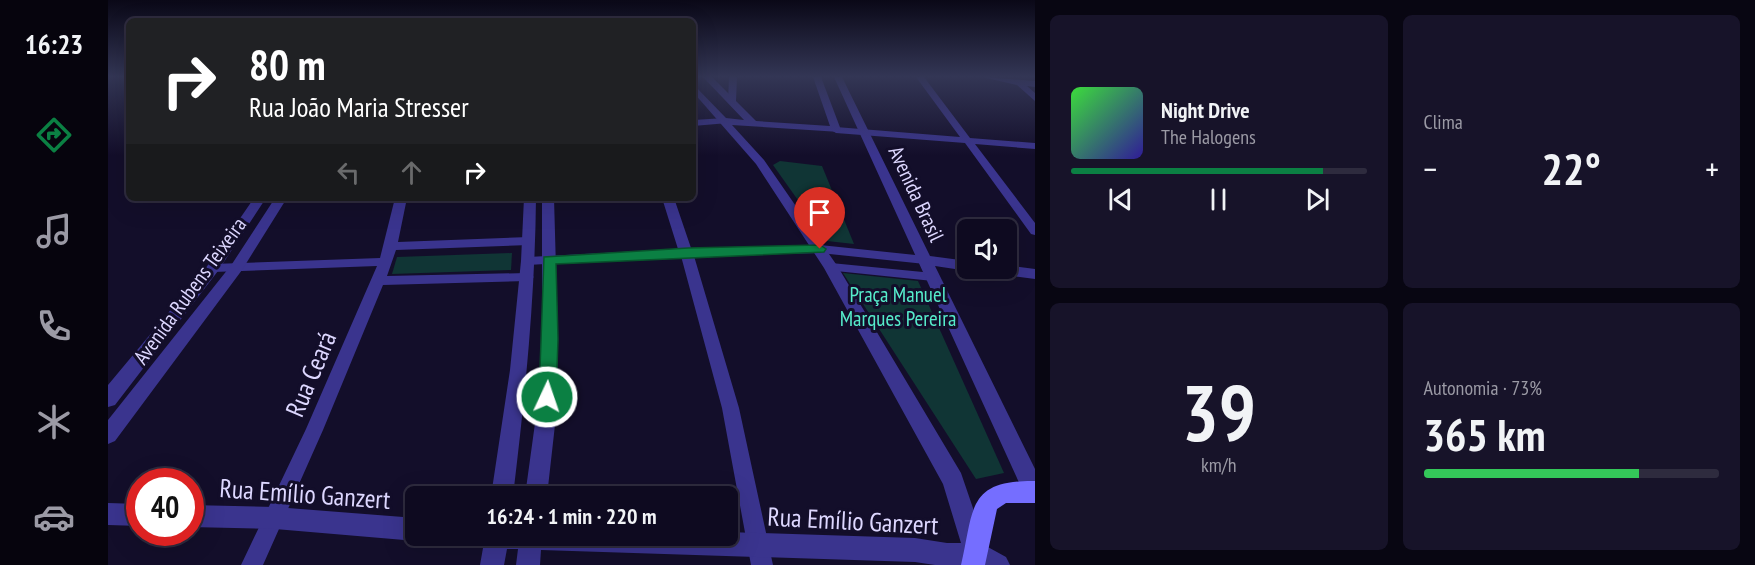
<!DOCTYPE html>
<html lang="pt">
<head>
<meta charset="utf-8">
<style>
	:root { --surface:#0e0a20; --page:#171329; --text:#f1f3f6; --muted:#9b9aa5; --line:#2e2b3e; --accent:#0b8043 }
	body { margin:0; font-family:"PT Sans Narrow",sans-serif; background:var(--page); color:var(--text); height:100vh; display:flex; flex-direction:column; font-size:22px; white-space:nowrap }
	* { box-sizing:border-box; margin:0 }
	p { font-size:20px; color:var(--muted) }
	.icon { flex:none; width:33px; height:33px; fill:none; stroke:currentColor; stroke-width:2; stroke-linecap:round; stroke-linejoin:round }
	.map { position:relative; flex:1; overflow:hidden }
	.side { display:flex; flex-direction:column; gap:15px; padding:15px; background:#080612; width:720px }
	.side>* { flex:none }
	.banner { position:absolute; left:18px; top:18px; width:570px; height:183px; border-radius:9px; box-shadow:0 6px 24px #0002,0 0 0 2px var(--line); background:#202124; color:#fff; overflow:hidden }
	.tools { position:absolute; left:849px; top:219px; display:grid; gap:12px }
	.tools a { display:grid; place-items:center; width:60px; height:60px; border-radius:9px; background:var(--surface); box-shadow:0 6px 24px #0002,0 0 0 2px var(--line); font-size:30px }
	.speed { position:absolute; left:18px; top:468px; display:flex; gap:12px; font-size:30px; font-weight:700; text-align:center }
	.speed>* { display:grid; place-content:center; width:78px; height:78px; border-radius:50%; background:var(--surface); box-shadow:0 6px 24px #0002,0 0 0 2px var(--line); line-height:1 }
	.speed .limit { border:9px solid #d22; background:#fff; color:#111 }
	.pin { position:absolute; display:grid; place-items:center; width:51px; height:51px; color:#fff; margin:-62px -26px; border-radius:50% 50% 50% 0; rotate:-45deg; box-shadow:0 0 6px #0007 }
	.pin .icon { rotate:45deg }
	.me { position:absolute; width:66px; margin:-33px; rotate:3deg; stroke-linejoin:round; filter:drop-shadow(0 0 4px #0008) }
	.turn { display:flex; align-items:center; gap:21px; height:126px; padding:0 24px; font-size:27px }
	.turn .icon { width:78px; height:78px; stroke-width:2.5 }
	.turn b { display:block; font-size:42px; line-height:51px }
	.lanes { display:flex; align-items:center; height:57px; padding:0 24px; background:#0003; justify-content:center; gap:30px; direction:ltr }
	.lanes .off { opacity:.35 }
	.big { font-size:45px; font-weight:600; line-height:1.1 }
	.side .widget { flex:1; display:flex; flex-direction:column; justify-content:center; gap:9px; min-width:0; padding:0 21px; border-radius:9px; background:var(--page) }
	.side .dial { align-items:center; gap:0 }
	.dial b { font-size:78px; line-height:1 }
	.song { display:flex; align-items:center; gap:18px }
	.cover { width:72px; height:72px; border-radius:9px; background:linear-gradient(135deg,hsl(120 70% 55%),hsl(250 70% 35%)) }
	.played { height:6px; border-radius:3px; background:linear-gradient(90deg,var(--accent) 85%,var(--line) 85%) }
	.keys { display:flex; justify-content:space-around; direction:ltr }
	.heat { display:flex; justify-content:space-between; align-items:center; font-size:33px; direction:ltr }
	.charge { height:9px; border-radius:4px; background:linear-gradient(90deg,#34c759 73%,var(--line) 0) }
	.side .tiles { flex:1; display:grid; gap:15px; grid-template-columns:repeat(2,1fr) }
	.trip { position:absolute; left:297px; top:486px; width:333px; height:60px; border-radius:9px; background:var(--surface); box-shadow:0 6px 24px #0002,0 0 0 2px var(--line); font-weight:600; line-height:60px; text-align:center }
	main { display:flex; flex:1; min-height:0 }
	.tabs { display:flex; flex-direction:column; width:108px; justify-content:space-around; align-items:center; background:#06040d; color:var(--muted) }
	.tabs .icon { width:42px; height:42px }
	.tabs .active { color:var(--accent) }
	.tabs b { font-size:27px; color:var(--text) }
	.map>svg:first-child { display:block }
	.green { fill:#103535 }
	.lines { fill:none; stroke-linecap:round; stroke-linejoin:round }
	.minor { fill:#3a348e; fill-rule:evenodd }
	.tertiary { fill:#3a348e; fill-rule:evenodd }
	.secondary { fill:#756eff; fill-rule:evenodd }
	.route { fill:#0b8043; stroke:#07532c; stroke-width:1.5 }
	.labels { text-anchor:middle; stroke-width:6; stroke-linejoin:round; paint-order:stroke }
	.street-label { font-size:21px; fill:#ddd7ff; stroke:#130e2a }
	.park-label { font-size:21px; fill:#56eccb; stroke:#130e2a }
	.near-street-label { font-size:26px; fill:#ddd7ff; stroke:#130e2a }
</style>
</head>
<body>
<main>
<nav class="tabs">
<b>16:23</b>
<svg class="icon active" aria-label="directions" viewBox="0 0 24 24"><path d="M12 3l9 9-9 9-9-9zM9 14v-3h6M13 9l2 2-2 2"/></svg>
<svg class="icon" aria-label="music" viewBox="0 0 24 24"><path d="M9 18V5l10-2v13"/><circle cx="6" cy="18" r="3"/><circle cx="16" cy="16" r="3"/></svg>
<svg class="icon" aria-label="phone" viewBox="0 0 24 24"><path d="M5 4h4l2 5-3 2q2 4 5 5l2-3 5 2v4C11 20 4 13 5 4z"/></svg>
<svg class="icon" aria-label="climate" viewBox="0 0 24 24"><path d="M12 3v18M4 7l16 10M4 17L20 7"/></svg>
<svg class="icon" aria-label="car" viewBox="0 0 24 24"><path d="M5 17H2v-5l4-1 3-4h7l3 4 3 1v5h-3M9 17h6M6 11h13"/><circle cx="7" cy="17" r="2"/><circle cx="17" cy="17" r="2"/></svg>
</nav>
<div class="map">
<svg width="927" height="565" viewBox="0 0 927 565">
	<rect width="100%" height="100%" fill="#130e2a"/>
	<g class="green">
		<polygon points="672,161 714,166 746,244 719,241 665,165"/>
		<polygon points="404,253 403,270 284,274 289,257"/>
		<polygon points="735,273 810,281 896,473 868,479"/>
	</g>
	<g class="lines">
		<g class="minor">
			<polygon points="621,77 629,77 628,101 624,103 620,101"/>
			<polygon points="808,77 816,77 862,138 927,143 927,149 867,144 927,223 927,235 923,234 857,143 728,133 723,130 728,127 852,137"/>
			<polygon points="617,118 621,121 620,123 585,126 585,120"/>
			<polygon points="287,198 299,198 290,242 421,237 427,241 421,245 288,250 279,276 419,273 426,277 419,281 275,285 215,430 155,565 133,565 198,429 269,266 105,272 98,268 105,264 272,258"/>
			<polygon points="554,198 566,198 583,248 712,245 817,256 823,260 817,264 712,253 586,256 631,408 665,565 643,565 614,408 573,256 420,265 414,261 420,257 570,249"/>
			<polygon points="723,263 825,273 832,277 825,281 718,270 716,267 718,264"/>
		</g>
		<g class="tertiary">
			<polygon points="595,77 604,77 648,121 722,126 705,77 713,77 733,130 732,132 624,125 656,160 730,267 853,473 878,546 898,557 902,565 827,565 807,562 433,550 432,565 408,565 410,549 399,549 396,565 372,565 375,548 358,544 355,536 620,536 620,532 807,538 839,543 853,543 835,484 716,268 648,164 585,92 585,84 618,118 636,120"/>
			<polygon points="726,77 734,77 822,256 860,261 860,268 866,268 860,271 827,266 927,469 927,503 919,500"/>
			<polygon points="874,77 927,81 927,87 919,86 927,93 927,101 909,85"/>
			<polygon points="146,198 158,198 110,271 7,405 0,407 0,385 100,265"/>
			<polygon points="167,198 179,198 134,270 7,441 0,444 0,420 124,264"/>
			<path d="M 416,198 L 428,198 C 427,298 417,397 405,496 L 383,496 L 402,370 L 413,261 Z"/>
			<polygon points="434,198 446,198 450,339 448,416 439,496 417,496 428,416 434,339"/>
			<polygon points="898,265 927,269 927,279 883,273 876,268 898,268"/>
			<polygon points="0,503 32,504 32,526 0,525"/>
			<polygon points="82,505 167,507 308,518 308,536 317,536 308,541 167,529 82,527"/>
		</g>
		<path class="secondary" d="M 927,481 L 927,503 L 898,503 L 889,509 L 877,565 L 853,565 C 866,509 859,480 927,481 Z"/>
	</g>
	<linearGradient id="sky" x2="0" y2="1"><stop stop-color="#0a0817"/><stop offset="0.49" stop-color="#333655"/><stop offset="1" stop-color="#333655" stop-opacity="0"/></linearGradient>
	<rect width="927" height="156" fill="url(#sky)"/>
	<polygon class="route" points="712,245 718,249 716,252 448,264 450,339 448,397 445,402 439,404 433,402 431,397 436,257 580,248"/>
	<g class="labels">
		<g class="street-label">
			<text transform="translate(808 194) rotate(65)" y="7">Avenida Brasil</text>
			<text transform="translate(82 291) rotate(-54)" y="7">Avenida Rubens Teixeira</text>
		</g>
		<g class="park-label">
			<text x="790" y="302">Praça Manuel<tspan x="790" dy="24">Marques Pereira</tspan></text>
		</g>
		<g class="near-street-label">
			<text transform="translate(203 374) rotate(-67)" y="9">Rua Ceará</text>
			<text transform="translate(197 494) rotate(4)" y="9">Rua Emílio Ganzert</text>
			<text transform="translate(745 521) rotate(3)" y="9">Rua Emílio Ganzert</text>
		</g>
	</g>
</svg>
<div class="tools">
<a><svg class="icon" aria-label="sound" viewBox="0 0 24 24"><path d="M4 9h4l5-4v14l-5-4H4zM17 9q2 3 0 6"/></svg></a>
</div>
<div class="speed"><div class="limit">40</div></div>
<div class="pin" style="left:712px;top:249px;background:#d93025"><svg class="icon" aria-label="arrive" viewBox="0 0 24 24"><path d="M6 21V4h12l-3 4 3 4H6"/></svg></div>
<svg class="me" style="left:439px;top:397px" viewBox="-20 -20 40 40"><circle r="17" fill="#0b8043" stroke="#fff" stroke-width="3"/><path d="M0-11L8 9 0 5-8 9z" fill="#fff"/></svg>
<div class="trip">16:24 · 1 min · 220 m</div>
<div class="banner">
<div class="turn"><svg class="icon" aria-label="right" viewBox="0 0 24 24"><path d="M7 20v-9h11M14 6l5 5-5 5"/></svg><div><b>80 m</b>Rua João Maria Stresser</div></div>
<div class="lanes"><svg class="icon off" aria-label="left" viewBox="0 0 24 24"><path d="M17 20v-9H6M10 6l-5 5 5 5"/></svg><svg class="icon off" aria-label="ahead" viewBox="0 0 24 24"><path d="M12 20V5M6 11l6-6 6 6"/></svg><svg class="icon" aria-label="right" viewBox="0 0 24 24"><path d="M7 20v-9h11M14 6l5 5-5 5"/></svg></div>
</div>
</div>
<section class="side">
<div class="tiles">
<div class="widget">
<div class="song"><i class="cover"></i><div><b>Night Drive</b><p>The Halogens</p></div></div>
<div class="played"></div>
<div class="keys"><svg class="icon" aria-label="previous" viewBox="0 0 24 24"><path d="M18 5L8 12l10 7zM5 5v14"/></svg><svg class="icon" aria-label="pause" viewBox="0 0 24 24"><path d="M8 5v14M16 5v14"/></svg><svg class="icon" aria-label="next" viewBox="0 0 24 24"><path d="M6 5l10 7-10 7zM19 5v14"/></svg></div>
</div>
<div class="widget"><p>Clima</p>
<div class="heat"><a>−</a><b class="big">22°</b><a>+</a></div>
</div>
<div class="widget dial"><b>39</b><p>km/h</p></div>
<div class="widget"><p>Autonomia · 73%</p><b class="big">365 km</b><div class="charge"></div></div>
</div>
</section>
</main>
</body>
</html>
